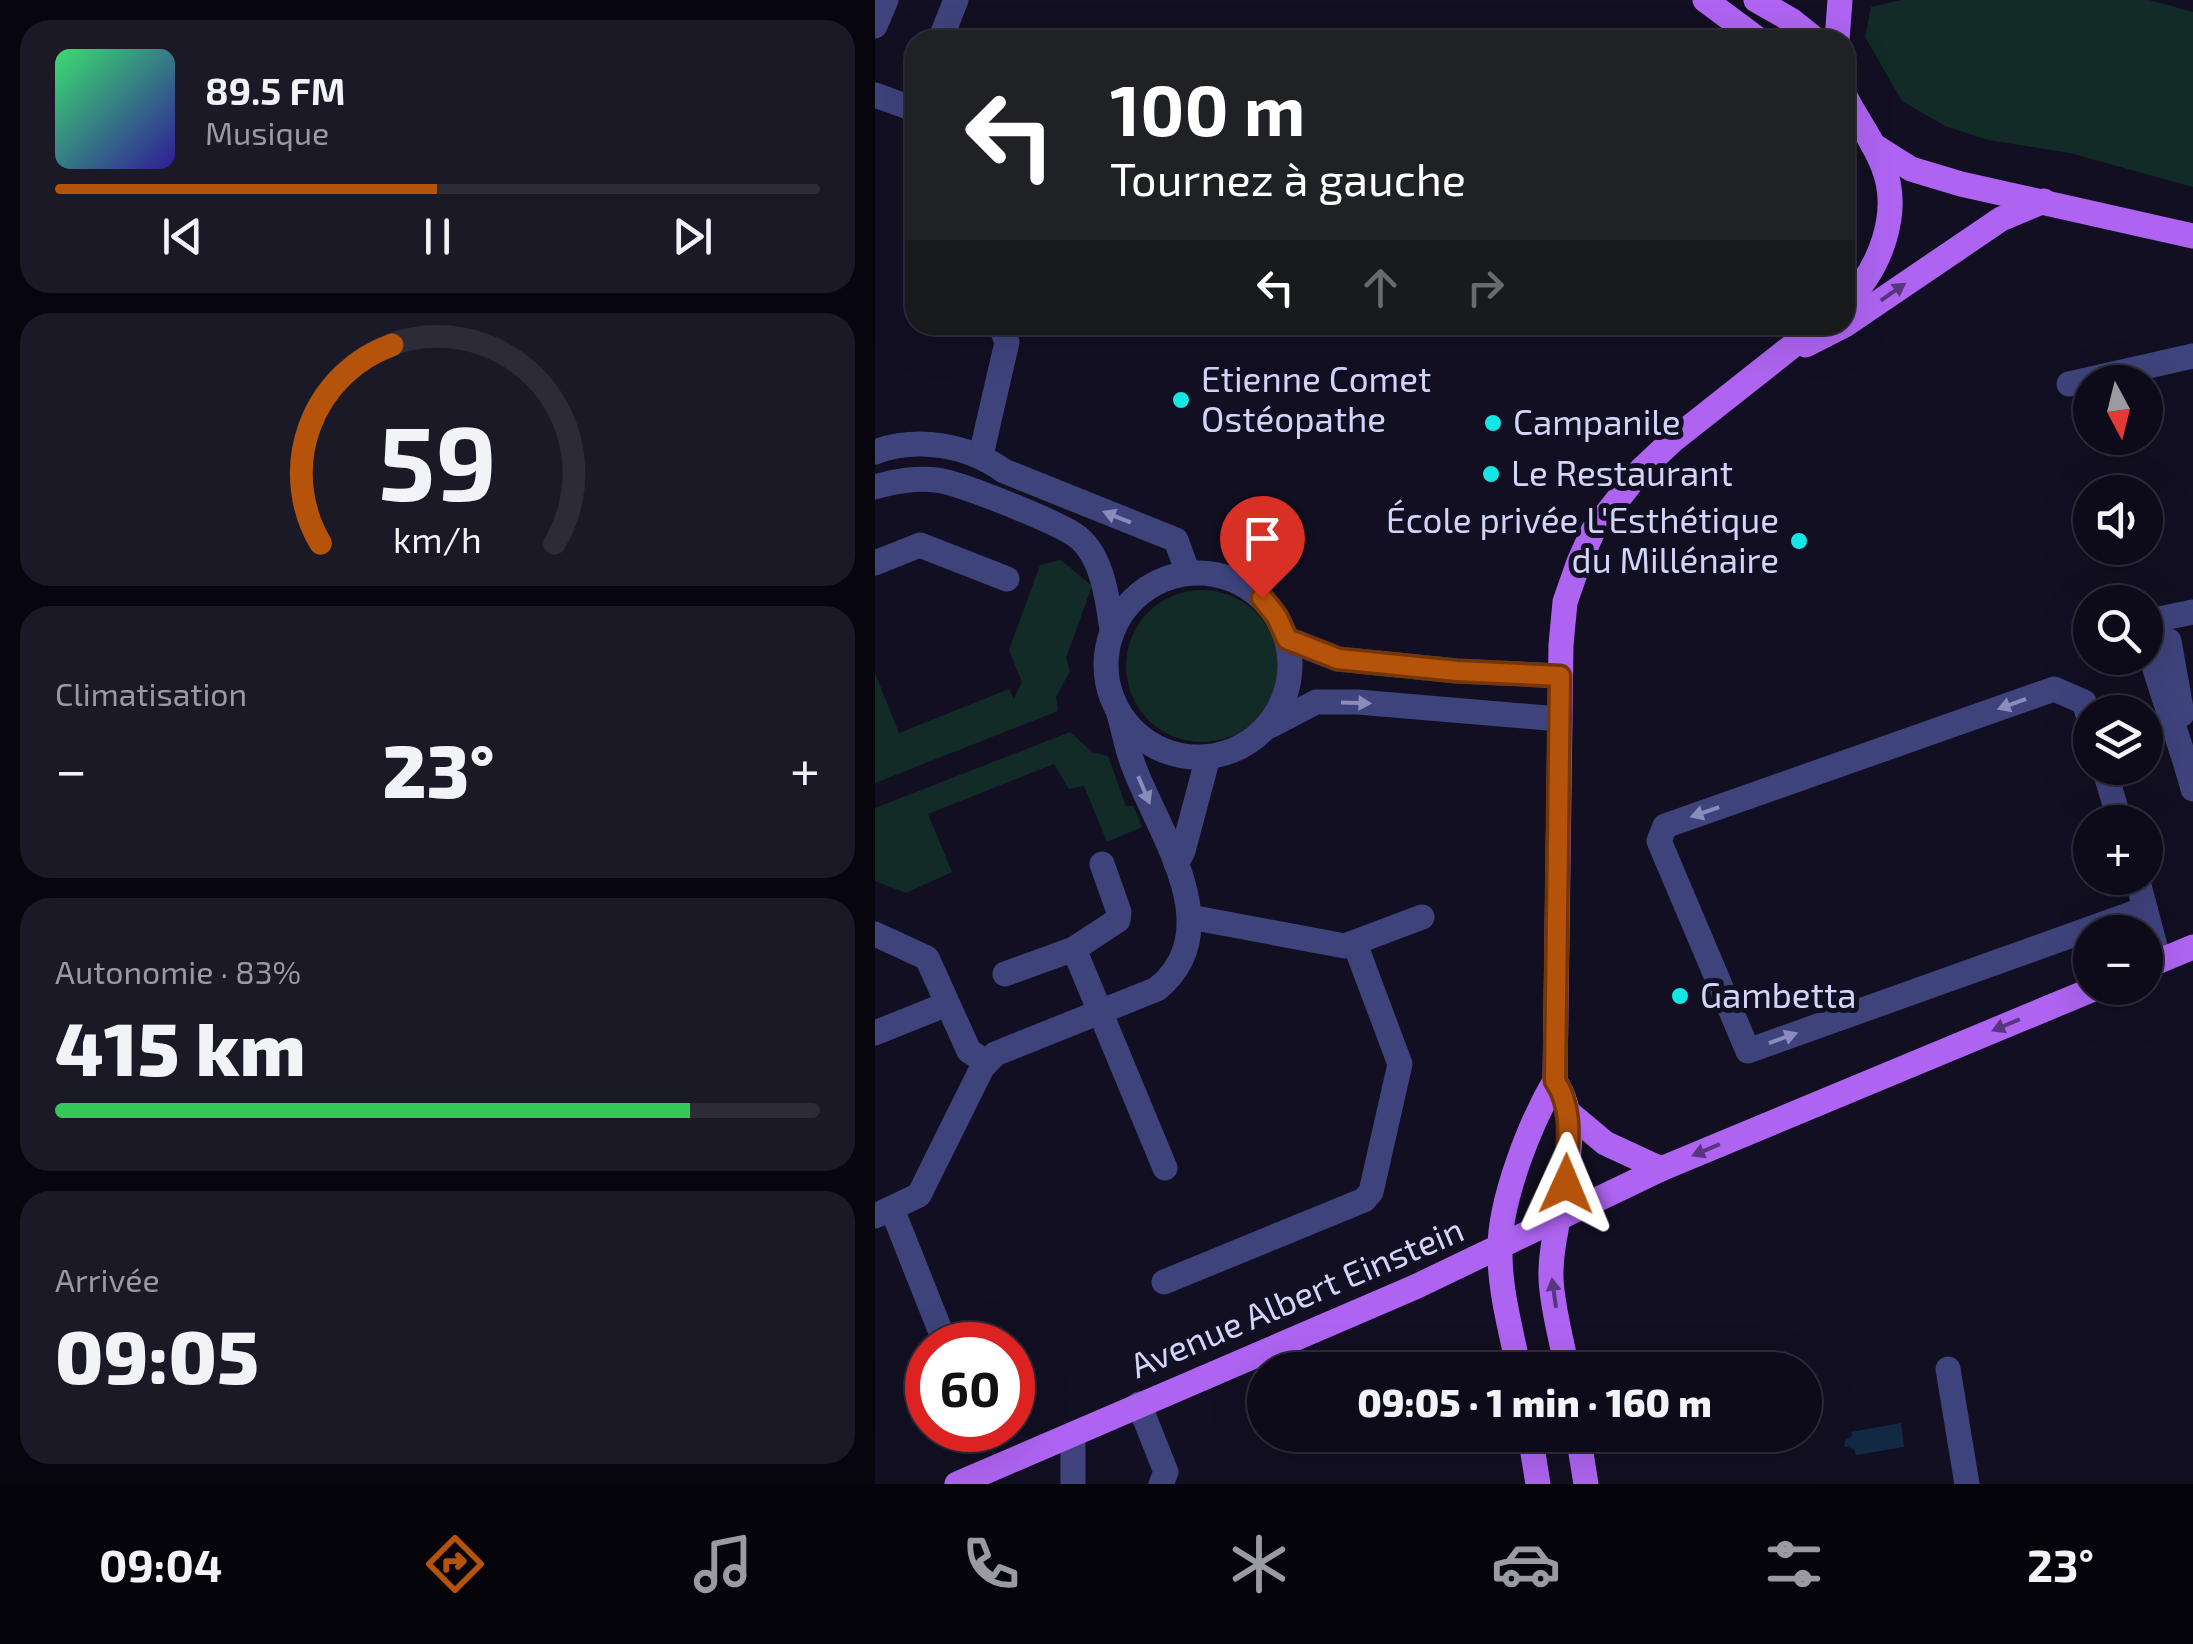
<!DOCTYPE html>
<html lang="fr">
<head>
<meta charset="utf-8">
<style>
	:root { --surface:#0d0b19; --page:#1b1926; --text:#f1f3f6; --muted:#9a9ba2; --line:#2d2b38; --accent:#b45309 }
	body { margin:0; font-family:"Exo 2",sans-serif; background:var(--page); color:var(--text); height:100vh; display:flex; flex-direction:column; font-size:38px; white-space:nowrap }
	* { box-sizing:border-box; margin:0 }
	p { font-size:32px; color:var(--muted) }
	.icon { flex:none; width:55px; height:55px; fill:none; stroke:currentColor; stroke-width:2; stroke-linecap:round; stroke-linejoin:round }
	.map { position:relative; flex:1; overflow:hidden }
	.sheet { display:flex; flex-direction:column; gap:20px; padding:20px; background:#07060e; width:875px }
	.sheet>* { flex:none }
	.top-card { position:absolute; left:30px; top:30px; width:950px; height:305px; border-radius:30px; box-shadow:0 10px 40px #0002,0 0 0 2px var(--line); background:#202124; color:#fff; overflow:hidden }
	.needle { width:65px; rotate:173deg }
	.buttons { position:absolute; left:1198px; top:365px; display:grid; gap:20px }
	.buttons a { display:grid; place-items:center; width:90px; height:90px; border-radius:50%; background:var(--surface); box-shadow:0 10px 40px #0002,0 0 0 2px var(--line); font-size:50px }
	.speed { position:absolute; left:30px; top:1322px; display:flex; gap:20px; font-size:50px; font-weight:700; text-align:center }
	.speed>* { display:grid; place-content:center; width:130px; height:130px; border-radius:50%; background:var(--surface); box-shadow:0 10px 40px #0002,0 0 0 2px var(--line); line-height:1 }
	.speed .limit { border:15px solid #d22; background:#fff; color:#111 }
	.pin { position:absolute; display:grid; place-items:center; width:85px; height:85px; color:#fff; margin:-102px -42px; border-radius:50% 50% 50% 0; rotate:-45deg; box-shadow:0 0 10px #0007 }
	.pin .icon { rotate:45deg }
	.me { position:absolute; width:110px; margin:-55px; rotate:1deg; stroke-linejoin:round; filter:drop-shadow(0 0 8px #0008) }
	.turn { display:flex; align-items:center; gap:35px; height:210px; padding:0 40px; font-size:45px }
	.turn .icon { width:130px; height:130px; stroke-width:2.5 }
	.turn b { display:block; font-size:70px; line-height:85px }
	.lanes { display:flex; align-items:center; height:95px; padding:0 40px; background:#0003; justify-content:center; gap:50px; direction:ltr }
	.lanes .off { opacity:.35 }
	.big { font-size:75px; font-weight:800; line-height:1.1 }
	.sheet .card { flex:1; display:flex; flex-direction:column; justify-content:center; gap:15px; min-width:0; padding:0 35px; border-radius:30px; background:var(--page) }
	.sheet .dial { align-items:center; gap:0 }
	.dial svg { height:260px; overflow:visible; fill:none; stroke:var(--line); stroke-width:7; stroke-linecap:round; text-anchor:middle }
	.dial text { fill:var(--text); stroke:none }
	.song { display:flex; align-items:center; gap:30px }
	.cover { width:120px; height:120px; border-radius:15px; background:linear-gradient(135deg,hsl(140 70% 55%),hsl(250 70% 35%)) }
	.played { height:10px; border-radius:5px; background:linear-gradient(90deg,var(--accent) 50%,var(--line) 50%) }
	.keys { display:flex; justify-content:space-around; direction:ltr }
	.heat { display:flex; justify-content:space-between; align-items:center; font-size:55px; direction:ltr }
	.charge { height:15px; border-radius:8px; background:linear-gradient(90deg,#34c759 83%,var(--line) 0) }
	.trip { position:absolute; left:372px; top:1352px; width:575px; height:100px; border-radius:50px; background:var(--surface); box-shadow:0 10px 40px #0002,0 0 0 2px var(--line); font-weight:800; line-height:100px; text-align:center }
	.tabs { display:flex; height:160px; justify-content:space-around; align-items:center; background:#05040a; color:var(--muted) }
	.tabs .icon { width:70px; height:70px }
	.tabs .selected { color:var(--accent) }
	.tabs b { font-size:45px; color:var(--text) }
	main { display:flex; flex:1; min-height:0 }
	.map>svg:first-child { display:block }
	.green { fill:#132b27 }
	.water { fill:#122943 }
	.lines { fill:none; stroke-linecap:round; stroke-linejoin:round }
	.minor { stroke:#3f437c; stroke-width:25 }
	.major { stroke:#ae64f1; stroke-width:25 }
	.oneway { fill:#58357f }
	.oneway2 { fill:#8a8cbc }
	.route-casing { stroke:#753606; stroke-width:25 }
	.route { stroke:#b45309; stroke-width:18 }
	.poi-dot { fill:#14e6e6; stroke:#110f21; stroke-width:4 }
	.labels { text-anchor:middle; stroke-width:10; stroke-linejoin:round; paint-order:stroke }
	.poi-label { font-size:35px; fill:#d4d4fb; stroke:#110f21; text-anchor:start }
	.street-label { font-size:35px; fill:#d4d4fb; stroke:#110f21 }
</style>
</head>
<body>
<main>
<section class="sheet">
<div class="card">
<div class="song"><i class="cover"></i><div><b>89.5 FM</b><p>Musique</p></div></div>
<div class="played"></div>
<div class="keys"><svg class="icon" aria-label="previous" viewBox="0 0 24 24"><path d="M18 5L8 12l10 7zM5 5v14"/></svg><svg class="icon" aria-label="pause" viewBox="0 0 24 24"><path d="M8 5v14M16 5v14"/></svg><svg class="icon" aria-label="next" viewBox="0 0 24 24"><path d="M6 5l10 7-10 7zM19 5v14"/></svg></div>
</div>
<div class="card dial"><svg viewBox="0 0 100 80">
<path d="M14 69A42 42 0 1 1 86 69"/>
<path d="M14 69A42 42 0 0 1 36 8" stroke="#b45309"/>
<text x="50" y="56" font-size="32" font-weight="700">59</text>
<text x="50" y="72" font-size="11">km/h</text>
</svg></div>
<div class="card"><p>Climatisation</p>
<div class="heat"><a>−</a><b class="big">23°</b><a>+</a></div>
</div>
<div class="card"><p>Autonomie · 83%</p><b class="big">415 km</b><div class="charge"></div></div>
<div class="card"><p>Arrivée</p><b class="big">09:05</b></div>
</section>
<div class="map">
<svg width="1318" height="1484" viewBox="0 0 1318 1484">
	<rect width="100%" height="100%" fill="#110f21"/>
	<g class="green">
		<polygon points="1026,0 1274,0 1318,12 1318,187 1195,153 1113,140 1070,126 1027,101 990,37 996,7"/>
		<polygon points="186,560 217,586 191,658 195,671 181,697 183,711 0,783 0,673 24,733 134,689 139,698 147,682 134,650 165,565"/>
		<circle cx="327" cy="666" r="76"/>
		<polygon points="195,732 217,752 233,756 251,806 259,806 267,827 232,842 209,786 194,789 179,764 53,814 77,872 31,893 0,881 0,808"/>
	</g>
	<polygon class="water" points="1026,1423 1029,1447 981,1455 979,1449 969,1446 970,1440 977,1436 976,1432"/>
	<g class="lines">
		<g class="minor">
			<polyline points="0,26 11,0"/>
			<polyline points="65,40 81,0"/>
			<polyline points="0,95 36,108"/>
			<polyline points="1194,384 1318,356"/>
			<path d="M 0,452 C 42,436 93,445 129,471 L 301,540 L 313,573"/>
			<polyline points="106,455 132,342 125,325"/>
			<path d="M 0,487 C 18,481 42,478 61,480 C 83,482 188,524 204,538 C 228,558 233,602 237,630"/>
			<polyline points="0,563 45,545 132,579"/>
			<circle cx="323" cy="665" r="92"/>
			<polyline points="1270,622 1318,612"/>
			<path d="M 1270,634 C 1283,686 1304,736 1318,789"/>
			<polyline points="412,639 463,659 582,671 685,676"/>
			<polyline points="1294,641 1307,714"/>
			<polyline points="1215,721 1209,702 1179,689 790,826 784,841 873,1051 1270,909"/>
			<polyline points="395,726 441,702 483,702 684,719"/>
			<polyline points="1229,768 1245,822"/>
			<polyline points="301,864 308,851 333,757"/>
			<polyline points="1262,878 1284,961"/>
			<polyline points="315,917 470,946 547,917"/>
			<polyline points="0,934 52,958 94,1051 111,1062"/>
			<polyline points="199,949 290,1168"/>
			<polyline points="130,974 199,949 243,920 244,912 227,864"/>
			<polyline points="0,1033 72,1004"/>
			<polyline points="17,1209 71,1345"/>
			<path d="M 0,1216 L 44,1195 L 107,1068 L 120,1054 L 282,989 C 355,929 284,834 259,767 C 252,750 249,731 244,714"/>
			<polyline points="289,1282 489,1200 496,1192 525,1064 480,944"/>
			<polyline points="1073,1369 1092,1484"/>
			<polyline points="264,1404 291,1472 286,1484"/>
			<polyline points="198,1484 198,1435"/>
		</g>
		<g class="major">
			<polyline points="830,0 884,40"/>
			<polyline points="881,0 916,20 941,40"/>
			<polyline points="962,40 965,0"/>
			<path d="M 970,96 C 982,120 999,142 1008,166 C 1027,212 1005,270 970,303"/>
			<polyline points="998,145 1036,169 1086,184 1318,236"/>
			<polyline points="931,345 970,325 1126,219 1169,201"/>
			<polyline points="1270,967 1318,947"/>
			<path d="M 680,1081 C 716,1133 674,1221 676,1278 C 677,1308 687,1340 692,1370"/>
			<polyline points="693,1112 730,1143 786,1169"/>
			<path d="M 644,1370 C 636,1330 624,1289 625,1248 C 625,1200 655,1123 680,1081 L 686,645 L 690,602 L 704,562 L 718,531 L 766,470 L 797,441 L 944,325"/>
			<polyline points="655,1435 663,1484"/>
			<polyline points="703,1435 711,1484"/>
			<polyline points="82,1484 540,1287 786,1169 1221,988"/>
		</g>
	</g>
	<defs><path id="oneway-solid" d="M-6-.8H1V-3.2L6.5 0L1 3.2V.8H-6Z" transform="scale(2.5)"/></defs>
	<g class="oneway">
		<use href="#oneway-solid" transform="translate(1018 292) rotate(-35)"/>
		<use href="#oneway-solid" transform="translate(1131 1025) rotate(157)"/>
		<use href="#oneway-solid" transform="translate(831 1150) rotate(157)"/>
		<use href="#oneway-solid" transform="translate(679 1293) rotate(-98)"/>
	</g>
	<g class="oneway2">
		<use href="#oneway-solid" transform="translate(242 517) rotate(-158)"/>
		<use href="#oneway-solid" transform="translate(481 703) rotate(2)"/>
		<use href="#oneway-solid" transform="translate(1137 704) rotate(160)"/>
		<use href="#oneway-solid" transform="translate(269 790) rotate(67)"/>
		<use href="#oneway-solid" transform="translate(830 812) rotate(161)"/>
		<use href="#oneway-solid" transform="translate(908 1038) rotate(-20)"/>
	</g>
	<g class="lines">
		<defs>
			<path id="route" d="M 387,598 L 402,617 L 412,639 L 463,659 L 582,671 L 685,676 L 680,1081 C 700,1110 692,1149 691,1184"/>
		</defs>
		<use href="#route" class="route-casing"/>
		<use href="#route" class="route"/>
	</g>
	<g class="poi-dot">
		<circle cx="306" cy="400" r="10"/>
		<circle cx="618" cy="423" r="10"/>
		<circle cx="616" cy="474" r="10"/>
		<circle cx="924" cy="541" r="10"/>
		<circle cx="805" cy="996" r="10"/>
	</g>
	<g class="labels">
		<g class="poi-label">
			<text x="326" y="392">Etienne Comet<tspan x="326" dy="40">Ostéopathe</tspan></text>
			<text x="638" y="435">Campanile</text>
			<text x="636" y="486">Le Restaurant</text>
			<text x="904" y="533" text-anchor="end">École privée L'Esthétique<tspan x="904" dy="40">du Millénaire</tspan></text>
			<text x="825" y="1008">Gambetta</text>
		</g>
		<g class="street-label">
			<text transform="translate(422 1298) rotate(-23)" y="12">Avenue Albert Einstein</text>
		</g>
	</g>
</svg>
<div class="buttons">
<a><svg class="needle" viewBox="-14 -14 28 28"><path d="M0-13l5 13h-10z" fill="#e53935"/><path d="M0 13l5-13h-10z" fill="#9a9ba2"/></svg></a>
<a><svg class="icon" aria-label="sound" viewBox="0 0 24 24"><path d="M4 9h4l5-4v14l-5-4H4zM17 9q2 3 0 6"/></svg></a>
<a><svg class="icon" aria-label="search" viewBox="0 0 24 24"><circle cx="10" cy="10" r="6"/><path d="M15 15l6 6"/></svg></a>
<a><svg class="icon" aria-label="layers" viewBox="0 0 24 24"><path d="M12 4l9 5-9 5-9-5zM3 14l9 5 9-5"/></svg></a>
<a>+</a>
<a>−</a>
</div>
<div class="speed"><div class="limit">60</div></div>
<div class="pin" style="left:387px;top:598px;background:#d93025"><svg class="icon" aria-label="arrive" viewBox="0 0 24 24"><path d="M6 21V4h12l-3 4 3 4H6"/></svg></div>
<svg class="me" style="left:691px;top:1184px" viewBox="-20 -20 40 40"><path d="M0-17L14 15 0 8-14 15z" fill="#b45309" stroke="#fff" stroke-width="4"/></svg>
<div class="trip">09:05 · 1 min · 160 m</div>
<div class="top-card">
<div class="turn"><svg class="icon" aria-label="left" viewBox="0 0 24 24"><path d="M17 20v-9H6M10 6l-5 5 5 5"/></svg><div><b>100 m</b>Tournez à gauche</div></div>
<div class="lanes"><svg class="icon" aria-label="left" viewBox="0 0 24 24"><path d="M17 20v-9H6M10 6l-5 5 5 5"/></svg><svg class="icon off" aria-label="ahead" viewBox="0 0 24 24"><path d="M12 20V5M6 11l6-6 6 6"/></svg><svg class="icon off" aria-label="right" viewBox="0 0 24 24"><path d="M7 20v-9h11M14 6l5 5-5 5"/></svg></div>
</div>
</div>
</main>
<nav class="tabs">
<b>09:04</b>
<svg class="icon selected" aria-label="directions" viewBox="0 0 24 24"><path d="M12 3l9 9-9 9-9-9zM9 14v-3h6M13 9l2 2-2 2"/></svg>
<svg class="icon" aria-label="music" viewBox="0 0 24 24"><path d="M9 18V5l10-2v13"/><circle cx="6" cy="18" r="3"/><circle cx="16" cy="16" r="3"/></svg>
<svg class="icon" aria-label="phone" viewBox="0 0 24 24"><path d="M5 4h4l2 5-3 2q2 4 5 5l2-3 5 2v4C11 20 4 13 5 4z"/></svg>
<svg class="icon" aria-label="climate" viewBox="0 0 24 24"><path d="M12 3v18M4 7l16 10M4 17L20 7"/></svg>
<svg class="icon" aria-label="car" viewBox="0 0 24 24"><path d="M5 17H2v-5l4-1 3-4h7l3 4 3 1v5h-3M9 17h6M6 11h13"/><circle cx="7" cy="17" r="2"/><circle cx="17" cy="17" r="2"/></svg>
<svg class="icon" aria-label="filters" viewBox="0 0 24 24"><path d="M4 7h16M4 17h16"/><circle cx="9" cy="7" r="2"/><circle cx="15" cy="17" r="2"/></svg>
<b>23°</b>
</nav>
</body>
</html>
